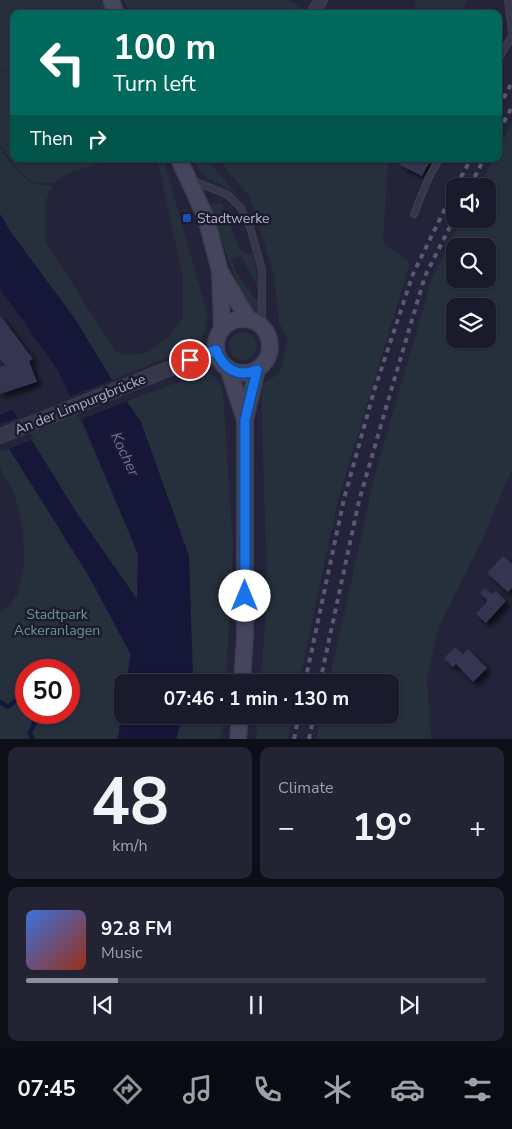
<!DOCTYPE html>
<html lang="en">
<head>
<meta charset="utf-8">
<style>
	:root { --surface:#1a1a2c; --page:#232334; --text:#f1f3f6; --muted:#9fa1a9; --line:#383848; --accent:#8c9099 }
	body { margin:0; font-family:"Nunito Sans",sans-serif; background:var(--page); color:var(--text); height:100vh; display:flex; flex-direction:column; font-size:19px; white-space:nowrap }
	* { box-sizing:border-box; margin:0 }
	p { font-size:16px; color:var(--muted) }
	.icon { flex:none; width:28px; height:28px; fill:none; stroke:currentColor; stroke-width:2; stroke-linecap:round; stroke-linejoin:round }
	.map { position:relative; height:739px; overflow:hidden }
	.drawer { display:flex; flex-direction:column; gap:8px; padding:8px; background:#0e0e18; flex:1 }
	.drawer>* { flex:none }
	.banner { position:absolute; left:10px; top:10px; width:492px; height:152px; border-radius:10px; box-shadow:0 1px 4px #0004,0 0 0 1px var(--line); background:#00695c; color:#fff; overflow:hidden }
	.buttons { position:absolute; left:446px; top:178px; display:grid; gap:10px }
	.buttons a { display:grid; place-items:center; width:50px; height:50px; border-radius:10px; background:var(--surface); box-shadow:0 1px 4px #0004,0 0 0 1px var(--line); font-size:25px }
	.speed { position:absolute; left:15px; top:659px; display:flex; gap:10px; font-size:25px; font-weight:700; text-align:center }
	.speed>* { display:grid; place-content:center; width:65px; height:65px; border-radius:50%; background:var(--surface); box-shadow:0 1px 4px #0004,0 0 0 1px var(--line); line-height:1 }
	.speed .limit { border:8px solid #d22; background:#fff; color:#111 }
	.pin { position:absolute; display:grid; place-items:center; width:42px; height:42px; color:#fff; margin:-21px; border:2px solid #fff; border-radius:50%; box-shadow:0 1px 5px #0007 }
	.me { position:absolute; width:55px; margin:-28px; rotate:0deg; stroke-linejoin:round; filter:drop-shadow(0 0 4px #0008) }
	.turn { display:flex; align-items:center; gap:18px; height:105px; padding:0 20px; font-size:22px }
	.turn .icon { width:65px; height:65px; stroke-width:2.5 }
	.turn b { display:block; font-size:35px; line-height:42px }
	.then { display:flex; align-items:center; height:48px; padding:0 20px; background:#0003; gap:10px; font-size:19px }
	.big { font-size:38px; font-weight:700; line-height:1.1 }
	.drawer .card { flex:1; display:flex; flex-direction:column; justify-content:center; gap:8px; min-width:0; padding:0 18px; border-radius:10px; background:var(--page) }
	.drawer .dial { align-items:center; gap:0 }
	.dial b { font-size:65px; line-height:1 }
	.song { display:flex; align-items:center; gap:15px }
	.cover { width:60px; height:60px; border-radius:8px; background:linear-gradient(135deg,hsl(220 70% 55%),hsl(10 70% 35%)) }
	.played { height:5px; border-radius:2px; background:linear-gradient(90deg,var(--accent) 20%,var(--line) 20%) }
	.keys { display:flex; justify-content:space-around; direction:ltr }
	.heat { display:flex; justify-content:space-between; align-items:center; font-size:28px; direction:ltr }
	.drawer .tiles { flex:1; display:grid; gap:8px; grid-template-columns:1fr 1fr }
	.card:last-child { grid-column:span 2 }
	.trip { position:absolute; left:114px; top:674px; width:285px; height:50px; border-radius:10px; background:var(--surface); box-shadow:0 1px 4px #0004,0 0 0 1px var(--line); font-weight:700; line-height:50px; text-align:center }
	.dock { display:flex; height:80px; justify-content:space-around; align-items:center; background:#0a0a12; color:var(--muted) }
	.dock .icon { width:35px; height:35px }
	.dock .selected { color:var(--accent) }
	.dock b { font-size:22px; color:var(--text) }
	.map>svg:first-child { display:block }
	.green { fill:#25303c; fill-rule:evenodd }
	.water { fill:#161638 }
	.pier { fill:#23233a }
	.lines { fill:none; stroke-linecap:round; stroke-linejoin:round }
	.stream { stroke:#161638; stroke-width:4.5 }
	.building { fill:#353551; filter:url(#shadow) }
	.service-casing { stroke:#3d3d51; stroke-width:8 }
	.minor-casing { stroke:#3d3d51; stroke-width:14 }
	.tertiary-casing { stroke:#3d3d51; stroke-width:16 }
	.secondary-casing { stroke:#3d3d51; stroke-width:18 }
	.service { stroke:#37374b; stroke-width:5.5 }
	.minor { stroke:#37374b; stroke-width:11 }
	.tertiary { stroke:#37374b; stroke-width:14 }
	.secondary { stroke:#45455e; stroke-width:15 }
	.rail { stroke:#595972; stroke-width:4; stroke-dasharray:5 5; stroke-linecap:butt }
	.route-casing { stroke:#114b97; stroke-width:12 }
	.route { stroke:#1a73e8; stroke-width:9 }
	.transit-dot { fill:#1a4fb4; stroke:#1c1c30; stroke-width:2 }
	.labels { text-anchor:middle; stroke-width:5; stroke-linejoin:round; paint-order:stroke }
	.poi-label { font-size:14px; fill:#b2b2c7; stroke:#1c1c30; text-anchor:start }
	.street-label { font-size:14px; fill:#b2b2c7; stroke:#1c1c30 }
	.park-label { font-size:14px; fill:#699787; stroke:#1c1c30 }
	.water-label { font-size:15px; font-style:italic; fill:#6b6ca5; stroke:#1c1c30 }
</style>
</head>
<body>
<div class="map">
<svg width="512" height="739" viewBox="0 0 512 739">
	<defs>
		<filter id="shadow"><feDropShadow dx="4.5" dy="4.5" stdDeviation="2.5" flood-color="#0009"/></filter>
	</defs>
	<rect width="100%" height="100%" fill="#23233a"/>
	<g class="green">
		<polygon points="0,0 101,0 107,14 14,14 14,71 0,70"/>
		<polygon points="124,0 288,0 303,9 302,14 130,14"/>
		<polygon points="417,0 468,0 460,14 412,14"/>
		<polygon points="0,71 14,71 14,159 116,159 69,173 53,183 32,182 15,166 0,145"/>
		<path d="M 512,122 L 512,469 L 484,536 L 439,626 L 427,676 L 431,739 L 316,739 L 322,715 L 390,715 L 390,682 L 329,682 L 375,474 L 432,278 L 462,219 L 488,219 L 488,186 L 479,186 L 493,159 L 499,159 L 499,147 ZM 455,246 L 488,246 L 488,279 L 455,279 ZM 455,306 L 488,306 L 488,339 L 455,339 Z"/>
		<polygon points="0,147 13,167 31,183 53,186 45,202 46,242 115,351 126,355 146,353 168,338 183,318 183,277 157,159 164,160 208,317 204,332 198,345 112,380 75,319 10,231 0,214"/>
		<polygon points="192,159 207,159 240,198 221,184 209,179 200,171"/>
		<polygon points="218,159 388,159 383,242 410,263 338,500 299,682 261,682 267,588 261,385 280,373 288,340 279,322 274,274 249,196"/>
		<polygon points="212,203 222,204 240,250 253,254 259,290 241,256 231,259 237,273 256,300 260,300 258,312 253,315 242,296 209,207"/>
		<circle cx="243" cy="346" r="14"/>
		<path d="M 205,372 C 215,375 219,381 223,391 L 233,545 L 226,682 L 192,682 L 193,677 L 127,401 Z"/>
		<polygon points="74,404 138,554 137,600 76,511 22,424"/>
		<path d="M 9,449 L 89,577 L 131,655 L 126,682 L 122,682 L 122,708 L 118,739 L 0,739 L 0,613 L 9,606 L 18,593 L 24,566 L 23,528 L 14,492 L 0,468 L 0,452 ZM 26,670 L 69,670 L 69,712 L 26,712 Z"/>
		<polygon points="183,715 224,715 221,739 176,739"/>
		<polygon points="258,715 293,715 288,739 256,739"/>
	</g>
	<g class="water">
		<polygon points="0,214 10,231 75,319 112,380 141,422 189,556 193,677 192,682 126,682 131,655 89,576 0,434 0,415 13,410 76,512 137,599 138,554 83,422 57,369 14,308 0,291"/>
		<polygon points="122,708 122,715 183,715 176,739 118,739"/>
	</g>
	<g class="pier">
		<polygon points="114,379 130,400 80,420 68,397"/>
		<polygon points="20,417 34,439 7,450 0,439 0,424"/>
	</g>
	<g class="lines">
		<g class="stream">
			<polyline points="0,702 8,707 26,692"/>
			<polyline points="32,739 30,733 39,712"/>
		</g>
	</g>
	<g class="building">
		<polygon points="403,159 431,159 422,176 400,165"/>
		<polygon points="0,315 33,359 29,361 37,382 0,394 0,367 5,365 0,359"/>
		<polygon points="503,556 512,564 512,588 508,592 487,573"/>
		<polygon points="485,588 492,594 496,591 506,601 486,623 476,614 487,602 487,600 480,593"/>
		<polygon points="455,647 463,654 468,649 487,668 473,682 456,664 453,667 444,658"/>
	</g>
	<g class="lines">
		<defs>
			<g id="service">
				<polyline points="508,0 512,31"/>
				<polyline points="499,58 512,36"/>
				<polyline points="192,180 228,195 241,208 250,227 262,270 262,326"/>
				<polyline points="414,214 428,179 439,159"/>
			</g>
			<polyline id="minor" points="312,14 321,0"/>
			<polyline id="tertiary" points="0,436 216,350"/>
			<g id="secondary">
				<polyline points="111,0 116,14"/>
				<polyline points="179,159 206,218 220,272 222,329"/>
				<polyline points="221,273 248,319"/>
				<circle cx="243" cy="346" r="27"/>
				<polyline points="228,368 245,420"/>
				<polyline points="242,682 245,636 245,420 257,370"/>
				<polyline points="238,739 240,715"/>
			</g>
		</defs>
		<use href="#service" class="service-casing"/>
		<use href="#minor" class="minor-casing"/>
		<use href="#tertiary" class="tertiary-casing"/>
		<use href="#secondary" class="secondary-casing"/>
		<use href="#service" class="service"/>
		<use href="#minor" class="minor"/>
		<use href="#tertiary" class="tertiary"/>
		<use href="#secondary" class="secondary"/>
		<g class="rail">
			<polyline points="499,107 512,82"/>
			<polyline points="499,131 512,107"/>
			<polyline points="456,186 471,159"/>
			<polyline points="470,186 484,159"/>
			<polyline points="305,682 344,499 374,391 413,274 455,188"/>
			<polyline points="320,682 359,501 390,394 425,276 455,217"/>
			<polyline points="294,739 299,715"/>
			<polyline points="309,739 314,715"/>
		</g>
	</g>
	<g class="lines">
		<defs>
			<path id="route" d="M 190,360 L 216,350 C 223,369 238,378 257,370 L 245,420 L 245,596"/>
		</defs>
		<use href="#route" class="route-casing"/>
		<use href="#route" class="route"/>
	</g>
	<rect class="transit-dot" x="182" y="213" width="10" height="10" rx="2.5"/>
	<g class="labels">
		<g class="poi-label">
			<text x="197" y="223">Stadtwerke</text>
		</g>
		<g class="street-label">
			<text transform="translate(80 404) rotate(-22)" y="5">An der Limpurgbrücke</text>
		</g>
		<g class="park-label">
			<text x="57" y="619">Stadtpark<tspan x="57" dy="16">Ackeranlagen</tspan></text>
		</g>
		<g class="water-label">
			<text transform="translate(125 454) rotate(65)" y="5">Kocher</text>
		</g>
	</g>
</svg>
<div class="buttons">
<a><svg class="icon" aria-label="sound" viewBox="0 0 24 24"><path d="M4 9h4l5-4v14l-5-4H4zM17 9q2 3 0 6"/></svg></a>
<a><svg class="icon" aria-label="search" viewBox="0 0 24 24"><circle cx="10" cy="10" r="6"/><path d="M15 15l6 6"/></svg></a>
<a><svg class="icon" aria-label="layers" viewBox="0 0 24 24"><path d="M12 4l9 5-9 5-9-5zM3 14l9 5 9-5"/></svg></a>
</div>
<div class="speed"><div class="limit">50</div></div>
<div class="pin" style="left:190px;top:360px;background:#d93025"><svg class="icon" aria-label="arrive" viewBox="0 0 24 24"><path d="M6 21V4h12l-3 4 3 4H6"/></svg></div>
<svg class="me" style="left:245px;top:596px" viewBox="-20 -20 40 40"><circle r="19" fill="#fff"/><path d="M0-13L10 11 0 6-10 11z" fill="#1a73e8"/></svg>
<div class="trip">07:46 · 1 min · 130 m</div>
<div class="banner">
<div class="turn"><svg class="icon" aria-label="left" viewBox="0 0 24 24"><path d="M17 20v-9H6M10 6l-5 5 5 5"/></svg><div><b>100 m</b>Turn left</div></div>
<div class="then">Then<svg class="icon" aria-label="right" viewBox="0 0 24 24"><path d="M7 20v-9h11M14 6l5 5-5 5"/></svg></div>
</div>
</div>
<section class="drawer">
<div class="tiles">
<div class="card dial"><b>48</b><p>km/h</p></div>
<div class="card"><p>Climate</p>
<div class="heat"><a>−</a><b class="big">19°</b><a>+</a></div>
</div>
<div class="card">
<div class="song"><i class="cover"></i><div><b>92.8 FM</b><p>Music</p></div></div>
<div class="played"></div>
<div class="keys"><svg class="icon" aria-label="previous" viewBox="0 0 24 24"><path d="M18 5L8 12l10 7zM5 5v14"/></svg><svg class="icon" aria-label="pause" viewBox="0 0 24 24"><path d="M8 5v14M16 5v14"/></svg><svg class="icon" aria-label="next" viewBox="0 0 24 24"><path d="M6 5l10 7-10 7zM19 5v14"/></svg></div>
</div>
</div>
</section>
<nav class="dock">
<b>07:45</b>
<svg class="icon selected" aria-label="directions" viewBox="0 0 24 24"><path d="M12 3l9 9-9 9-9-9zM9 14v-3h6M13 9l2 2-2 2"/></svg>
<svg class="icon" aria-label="music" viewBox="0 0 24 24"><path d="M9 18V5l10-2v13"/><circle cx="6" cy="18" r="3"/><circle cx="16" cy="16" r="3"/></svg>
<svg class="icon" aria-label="phone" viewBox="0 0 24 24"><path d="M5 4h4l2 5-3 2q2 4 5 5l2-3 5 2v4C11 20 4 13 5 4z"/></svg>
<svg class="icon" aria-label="climate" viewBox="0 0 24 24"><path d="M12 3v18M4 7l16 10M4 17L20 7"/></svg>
<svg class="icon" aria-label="car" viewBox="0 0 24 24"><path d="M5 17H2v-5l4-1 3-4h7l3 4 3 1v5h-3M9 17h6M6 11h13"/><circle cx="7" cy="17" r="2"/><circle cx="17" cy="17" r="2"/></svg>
<svg class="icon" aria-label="filters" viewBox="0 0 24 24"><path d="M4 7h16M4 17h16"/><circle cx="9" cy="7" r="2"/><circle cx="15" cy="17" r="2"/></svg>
</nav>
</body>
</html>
